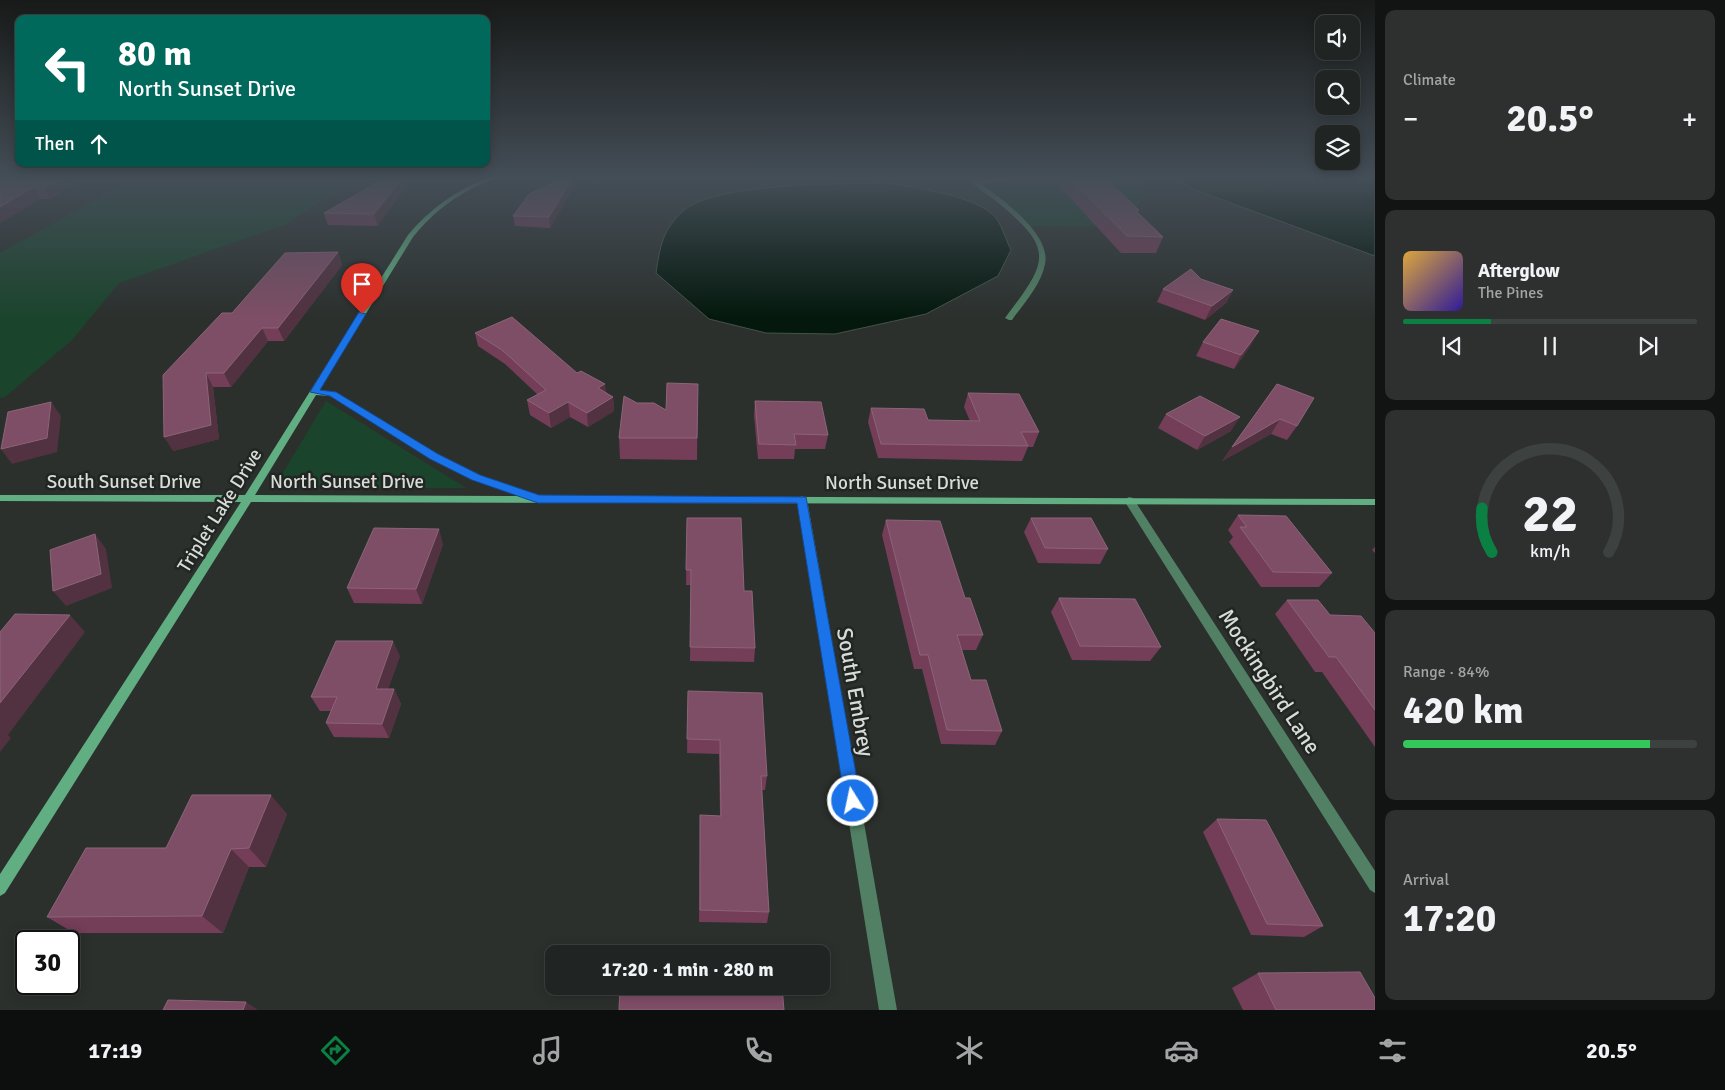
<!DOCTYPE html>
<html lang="en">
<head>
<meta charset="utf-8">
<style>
	:root { --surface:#202422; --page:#2d302f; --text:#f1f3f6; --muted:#a2a4a5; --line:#3d4140; --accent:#0b8043 }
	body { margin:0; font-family:Signika,sans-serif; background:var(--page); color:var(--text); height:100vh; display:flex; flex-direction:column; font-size:19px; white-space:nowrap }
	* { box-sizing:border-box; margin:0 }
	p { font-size:16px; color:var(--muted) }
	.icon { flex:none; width:28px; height:28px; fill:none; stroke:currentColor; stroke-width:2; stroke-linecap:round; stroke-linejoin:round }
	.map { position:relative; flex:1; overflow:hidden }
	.side { display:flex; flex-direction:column; gap:10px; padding:10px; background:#121413; width:350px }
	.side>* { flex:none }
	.hud { position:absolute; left:15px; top:15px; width:475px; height:152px; border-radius:10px; box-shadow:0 2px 12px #0003,0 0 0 1px var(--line); background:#00695c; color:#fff; overflow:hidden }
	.tools { position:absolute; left:1315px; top:15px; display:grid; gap:10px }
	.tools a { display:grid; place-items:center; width:45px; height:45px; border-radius:10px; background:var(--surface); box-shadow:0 2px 12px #0003,0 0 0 1px var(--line); font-size:25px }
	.speed { position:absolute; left:15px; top:930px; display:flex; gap:10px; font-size:25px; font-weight:700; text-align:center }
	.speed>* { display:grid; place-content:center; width:65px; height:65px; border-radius:50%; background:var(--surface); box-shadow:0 2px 12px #0003,0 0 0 1px var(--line); line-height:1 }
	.speed .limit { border:2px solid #111; border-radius:8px; background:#fff; color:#111 }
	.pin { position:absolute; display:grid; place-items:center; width:42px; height:42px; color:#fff; margin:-51px -21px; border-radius:50% 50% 50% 0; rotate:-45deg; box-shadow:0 0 5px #0007 }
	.pin .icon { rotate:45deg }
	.me { position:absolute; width:55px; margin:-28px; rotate:350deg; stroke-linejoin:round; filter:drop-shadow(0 0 4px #0008) }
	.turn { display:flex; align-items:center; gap:18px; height:105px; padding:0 20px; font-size:22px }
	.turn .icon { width:65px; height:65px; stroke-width:2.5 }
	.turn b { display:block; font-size:35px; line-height:42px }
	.then { display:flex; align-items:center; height:48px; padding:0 20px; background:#0003; gap:10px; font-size:19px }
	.big { font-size:38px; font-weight:800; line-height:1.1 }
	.side .card { flex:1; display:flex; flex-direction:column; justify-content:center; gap:8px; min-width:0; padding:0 18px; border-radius:10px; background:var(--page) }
	.side .dial { align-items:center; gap:0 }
	.dial svg { height:130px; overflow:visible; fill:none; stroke:var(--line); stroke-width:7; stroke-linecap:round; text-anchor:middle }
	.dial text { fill:var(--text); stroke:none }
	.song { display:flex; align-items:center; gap:15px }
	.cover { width:60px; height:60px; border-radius:8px; background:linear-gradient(135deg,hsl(40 70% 55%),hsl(250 70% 35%)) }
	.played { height:5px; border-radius:2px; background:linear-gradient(90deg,var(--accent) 30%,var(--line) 30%) }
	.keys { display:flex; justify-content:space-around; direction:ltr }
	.heat { display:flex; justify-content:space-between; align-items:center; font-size:28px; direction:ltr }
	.charge { height:8px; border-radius:4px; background:linear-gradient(90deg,#34c759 84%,var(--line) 0) }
	.trip { position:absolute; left:545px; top:945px; width:285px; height:50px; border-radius:10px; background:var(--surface); box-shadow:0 2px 12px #0003,0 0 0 1px var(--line); font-weight:800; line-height:50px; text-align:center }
	.dock { display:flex; height:80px; justify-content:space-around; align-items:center; background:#0d0e0e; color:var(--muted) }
	.dock .icon { width:35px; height:35px }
	.dock .active { color:var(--accent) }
	.dock b { font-size:22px; color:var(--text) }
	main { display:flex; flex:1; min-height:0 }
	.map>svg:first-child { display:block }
	.green { fill:#1b442d }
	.water { fill:#04180d; stroke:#44534a }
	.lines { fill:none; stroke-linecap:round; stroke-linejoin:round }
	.lane { fill:#518064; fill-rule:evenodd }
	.street { fill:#518064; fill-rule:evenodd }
	.secondary { fill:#60ae81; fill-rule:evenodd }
	.wall { fill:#743d58 }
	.shaded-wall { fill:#523141 }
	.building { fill:#7e4e66; stroke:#8c6478 }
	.route { fill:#1a73e8; stroke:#114b97 }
	.labels { text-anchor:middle; stroke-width:5; stroke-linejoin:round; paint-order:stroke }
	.street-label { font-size:19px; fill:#d8dcd9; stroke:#212623 }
	.near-street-label { font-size:22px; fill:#d8dcd9; stroke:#212623 }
</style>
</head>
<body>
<main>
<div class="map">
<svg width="1375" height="1010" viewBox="0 0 1375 1010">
	<rect width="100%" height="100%" fill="#2b302d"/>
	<g class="green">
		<polygon points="137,177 376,177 323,200 284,225 119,283 72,340 5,397 0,398 0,253"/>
		<polygon points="968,177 1144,177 1142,201 1117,227 1025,226 1007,206"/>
		<polygon points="326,401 466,488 274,488"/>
	</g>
	<g class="water">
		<polygon points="1172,177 1375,177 1375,256 1193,189"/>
		<path d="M 887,183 C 915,188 977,195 996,218 C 1002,226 1006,240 1011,250 L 998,276 L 926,314 L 835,334 L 766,333 L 709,319 L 656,273 C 660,247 662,231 682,212 C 713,182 842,184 887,183 Z"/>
	</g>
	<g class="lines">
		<polygon class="lane" points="1006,177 1014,177 1000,182 975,184 972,182"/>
		<g class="street">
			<path d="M 966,177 L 971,177 C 994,193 1052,232 1045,264 C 1041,285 1024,303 1012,320 L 1009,320 L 1005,318 C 1048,261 1056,250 996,201 C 986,193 973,186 966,177 Z"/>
			<polygon points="802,496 807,499 897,1010 879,1010 797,499"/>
			<polygon points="1129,497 1133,498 1375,871 1375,893 1370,890 1125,502 1124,500"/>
		</g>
		<path class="secondary" d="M 489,177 L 496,177 C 488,182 479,185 471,189 C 448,201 429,217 413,237 L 319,390 L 335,392 L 437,454 L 479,475 L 533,494 L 535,496 L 1375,499 L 1375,505 L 251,502 L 5,893 L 0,896 L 0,874 L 241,502 L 0,501 L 0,495 L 245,495 L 408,235 C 430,208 457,190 489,177 ZM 316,395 L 330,396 L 431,458 L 473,479 L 520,496 L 255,495 Z"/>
	</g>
	<g class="wall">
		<polygon points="0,177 87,177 50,199 41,199"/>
		<polygon points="387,177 378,226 328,225 324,213"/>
		<polygon points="566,177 615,177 600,184 577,179 577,182 550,228 515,226 513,216"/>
		<polygon points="1062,177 1092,177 1139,210 1138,213 1163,237 1156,253 1121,253 1059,186"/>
		<polygon points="338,252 342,265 284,341 268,341 231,387 213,387 219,439 173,451 232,313"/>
		<polygon points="1201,279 1233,290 1226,303 1205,320 1157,302 1163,289"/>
		<polygon points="475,333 577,373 606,393 613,397 614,411 588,427 570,417 551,428 530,415 527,400 538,395 505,364 478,346"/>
		<polygon points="1203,342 1251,345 1234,369 1196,356"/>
		<polygon points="698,384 697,460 620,459 619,438 637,403 666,410"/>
		<polygon points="1277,384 1297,426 1287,440 1271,434 1222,461"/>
		<polygon points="968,393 1039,432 1033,447 1028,447 1022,461 878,458 868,422 871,408 928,420 970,421 964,407"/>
		<polygon points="755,401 828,435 825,449 795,449 794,459 758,459 754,415"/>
		<polygon points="1166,414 1231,431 1197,450 1158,428"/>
		<polygon points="1238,515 1332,573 1319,587 1261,587 1229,542 1233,537 1228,530"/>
		<polygon points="687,518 744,591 755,648 754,662 690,661 691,585 686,585"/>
		<polygon points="1031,518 1108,549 1100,564 1038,563 1024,532"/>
		<polygon points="886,520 965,598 983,635 976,650 962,650 971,680 1002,731 995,745 941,744 922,669 914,669 882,535"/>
		<polygon points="443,544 422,604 354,603 347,588"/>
		<polygon points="1375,547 1375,553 1372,550"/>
		<polygon points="1059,598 1161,647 1150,661 1072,660 1051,612"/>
		<polygon points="1287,600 1375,633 1375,747 1322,672 1315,672 1275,614"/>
		<polygon points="400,656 388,689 394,689 401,704 389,738 334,737 326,723 331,711 320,711 311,697"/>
		<polygon points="688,691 767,776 765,790 762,790 769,912 767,923 699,922 700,815 720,816 719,754 687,753"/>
		<polygon points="287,814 266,867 249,867 223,933 74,933 47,917 166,848"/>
		<polygon points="1217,819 1323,926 1304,937 1251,935 1203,832"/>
		<polygon points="1258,973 1375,1010 1243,1010 1232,988"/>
	</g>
	<g class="shaded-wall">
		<polygon points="62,177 87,177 50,199 44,187"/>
		<polygon points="403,177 414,177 378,226 374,214"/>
		<polygon points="573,177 577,177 577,182 550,228 549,217"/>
		<polygon points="599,177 615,177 600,184"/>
		<polygon points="34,187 41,199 0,223 0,207"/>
		<polygon points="338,252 342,265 284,341 278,328"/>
		<polygon points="1233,290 1226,303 1205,320 1212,306"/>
		<polygon points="262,328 268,341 231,387 224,373"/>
		<polygon points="1259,331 1251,345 1234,369 1241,355"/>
		<polygon points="206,373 213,387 219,439 173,451 164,437"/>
		<polygon points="605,384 607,398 598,388"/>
		<polygon points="613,397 614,411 588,427 587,413"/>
		<polygon points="51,402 61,416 57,452 12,464 1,449"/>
		<polygon points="568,402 570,417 551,428 549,413"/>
		<polygon points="1240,417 1231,431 1197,450 1205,436"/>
		<polygon points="1280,419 1271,434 1222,461 1232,447"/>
		<polygon points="439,529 443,544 422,604 416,589"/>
		<polygon points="95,534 106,549 112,588 66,606 53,591"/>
		<polygon points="70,615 85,632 8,735 11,738 0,752 0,703"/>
		<polygon points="393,641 400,656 383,703 376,689"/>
		<polygon points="394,689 401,704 389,738 382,724"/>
		<polygon points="271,795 287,814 266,867 249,848"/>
		<polygon points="231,849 249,867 223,933 202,916"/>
		<polygon points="246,1002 258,1010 243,1010"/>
	</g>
	<g class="building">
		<polygon points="0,177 62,177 44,187 34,187 0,207"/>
		<polygon points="387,177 403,177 374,214 324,213"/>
		<polygon points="566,177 573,177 549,217 513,216 529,194"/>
		<polygon points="1069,177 1092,177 1106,179 1139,210 1135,210 1163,237 1127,236"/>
		<polygon points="338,252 278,328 262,328 224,373 206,373 211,425 164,437 163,375 222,313 232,313 285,253"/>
		<polygon points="1191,269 1201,279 1233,290 1212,306 1163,289"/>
		<polygon points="512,317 577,373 581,371 605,384 598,388 613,397 587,413 568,402 549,413 527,400 546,390 502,350 475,333"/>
		<polygon points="1221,319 1259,331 1241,355 1203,342"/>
		<polygon points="667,383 698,384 697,438 619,438 624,396 637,403 654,403 666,410"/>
		<polygon points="1277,384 1314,398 1297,426 1280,419 1232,447"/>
		<polygon points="968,393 1019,394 1039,432 1021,432 1028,446 881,444 871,408 924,409 928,420 980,421"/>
		<polygon points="1200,396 1240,417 1205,436 1166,414"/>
		<polygon points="755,401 821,402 828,435 794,434 796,445 759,444"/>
		<polygon points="51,402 47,438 1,449 8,412"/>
		<polygon points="1238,515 1286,516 1332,573 1273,572 1240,527 1247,527"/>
		<polygon points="687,518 741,518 744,591 752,591 755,648 690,647 691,570 686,570"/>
		<polygon points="1031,518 1091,518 1108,549 1045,548"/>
		<polygon points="886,520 940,521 965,598 970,598 983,635 957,635 971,680 986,680 1002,731 947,730 928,655 920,655"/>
		<polygon points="374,528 439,529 416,589 347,588"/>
		<polygon points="95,534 101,574 53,591 50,550"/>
		<polygon points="1059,598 1135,599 1161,647 1080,646"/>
		<polygon points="1287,600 1318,600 1330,615 1361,616 1375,633 1375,710 1336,657 1329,657"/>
		<polygon points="15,614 70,615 0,703 0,632"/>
		<polygon points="336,641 393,641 376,689 394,689 382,724 326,723 337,697 311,697"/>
		<polygon points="688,691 762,693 767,776 761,776 769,912 700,910 700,815 721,816 720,740 687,739"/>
		<polygon points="192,795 271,795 249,848 231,849 202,916 47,917 86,848 166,848"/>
		<polygon points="1217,819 1266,820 1323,926 1267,924"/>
		<polygon points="622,950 780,951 780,954 622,954"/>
		<polygon points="1360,972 1375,998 1375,1010 1276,1010 1258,973"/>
		<polygon points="620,986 782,986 784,1010 619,1010"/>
		<polygon points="168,1000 246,1002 243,1010 163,1010"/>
	</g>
	<linearGradient id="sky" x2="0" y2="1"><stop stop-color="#181a19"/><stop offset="0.56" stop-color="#444e57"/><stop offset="1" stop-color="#444e57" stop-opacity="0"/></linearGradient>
	<rect width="1375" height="318" fill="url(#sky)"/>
	<polygon class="route" points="359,312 366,314 320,390 336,392 438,454 480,475 539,495 806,497 861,801 859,807 853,809 847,807 845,801 797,503 538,503 472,480 430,459 330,396 310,392"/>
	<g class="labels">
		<g class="street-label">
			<text x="124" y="488">South Sunset Drive</text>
			<text x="347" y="488">North Sunset Drive</text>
			<text x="902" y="489">North Sunset Drive</text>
			<text transform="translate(219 510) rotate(-58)" y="7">Triplet Lake Drive</text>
		</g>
		<g class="near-street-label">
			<text transform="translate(1270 681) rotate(57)" y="8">Mockingbird Lane</text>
			<text transform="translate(856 692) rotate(80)" y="8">South Embrey</text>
		</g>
	</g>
</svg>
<div class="tools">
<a><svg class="icon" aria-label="sound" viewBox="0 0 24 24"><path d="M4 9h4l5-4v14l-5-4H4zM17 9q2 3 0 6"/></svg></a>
<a><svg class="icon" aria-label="search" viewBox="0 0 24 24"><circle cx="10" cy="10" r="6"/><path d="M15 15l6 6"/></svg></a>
<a><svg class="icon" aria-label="layers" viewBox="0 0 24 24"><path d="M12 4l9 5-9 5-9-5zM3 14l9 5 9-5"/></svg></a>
</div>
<div class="speed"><div class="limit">30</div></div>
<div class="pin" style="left:362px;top:314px;background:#d93025"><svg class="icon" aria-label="arrive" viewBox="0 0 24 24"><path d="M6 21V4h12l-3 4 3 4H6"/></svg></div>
<svg class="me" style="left:853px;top:801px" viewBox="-20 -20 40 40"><circle r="17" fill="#1a73e8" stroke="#fff" stroke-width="3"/><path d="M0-11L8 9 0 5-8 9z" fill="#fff"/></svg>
<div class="trip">17:20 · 1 min · 280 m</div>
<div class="hud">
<div class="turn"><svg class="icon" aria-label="left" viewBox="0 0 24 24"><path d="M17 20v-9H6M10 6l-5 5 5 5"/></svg><div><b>80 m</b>North Sunset Drive</div></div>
<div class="then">Then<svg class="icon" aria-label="ahead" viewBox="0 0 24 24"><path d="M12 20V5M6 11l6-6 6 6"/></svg></div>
</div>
</div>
<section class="side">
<div class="card"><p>Climate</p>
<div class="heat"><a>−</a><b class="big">20.5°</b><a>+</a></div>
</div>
<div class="card">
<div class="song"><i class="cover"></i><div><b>Afterglow</b><p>The Pines</p></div></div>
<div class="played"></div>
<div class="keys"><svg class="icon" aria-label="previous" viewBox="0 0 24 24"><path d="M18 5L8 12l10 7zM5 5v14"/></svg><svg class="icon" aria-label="pause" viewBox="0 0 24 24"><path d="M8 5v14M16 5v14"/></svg><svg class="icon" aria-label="next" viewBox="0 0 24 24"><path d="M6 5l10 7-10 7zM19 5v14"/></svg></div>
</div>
<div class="card dial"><svg viewBox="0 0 100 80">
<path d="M14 69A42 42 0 1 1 86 69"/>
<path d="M14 69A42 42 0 0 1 8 42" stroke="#0b8043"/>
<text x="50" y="56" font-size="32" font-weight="700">22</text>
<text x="50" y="72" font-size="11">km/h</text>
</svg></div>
<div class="card"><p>Range · 84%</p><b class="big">420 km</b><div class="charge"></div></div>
<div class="card"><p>Arrival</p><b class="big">17:20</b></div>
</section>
</main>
<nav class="dock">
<b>17:19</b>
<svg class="icon active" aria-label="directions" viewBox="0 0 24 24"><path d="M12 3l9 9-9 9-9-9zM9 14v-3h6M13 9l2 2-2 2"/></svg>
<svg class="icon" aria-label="music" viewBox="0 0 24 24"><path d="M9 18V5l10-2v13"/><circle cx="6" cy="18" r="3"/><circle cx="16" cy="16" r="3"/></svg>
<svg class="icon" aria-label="phone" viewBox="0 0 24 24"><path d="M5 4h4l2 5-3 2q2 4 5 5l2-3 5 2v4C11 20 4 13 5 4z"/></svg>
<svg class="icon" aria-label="climate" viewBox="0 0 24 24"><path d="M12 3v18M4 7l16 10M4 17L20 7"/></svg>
<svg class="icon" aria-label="car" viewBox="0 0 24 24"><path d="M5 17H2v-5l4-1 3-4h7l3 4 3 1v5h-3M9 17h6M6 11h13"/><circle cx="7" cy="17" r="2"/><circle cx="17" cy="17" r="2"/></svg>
<svg class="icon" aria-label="filters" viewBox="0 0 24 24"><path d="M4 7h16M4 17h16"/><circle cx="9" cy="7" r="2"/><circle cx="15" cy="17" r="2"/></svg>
<b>20.5°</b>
</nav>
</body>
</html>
